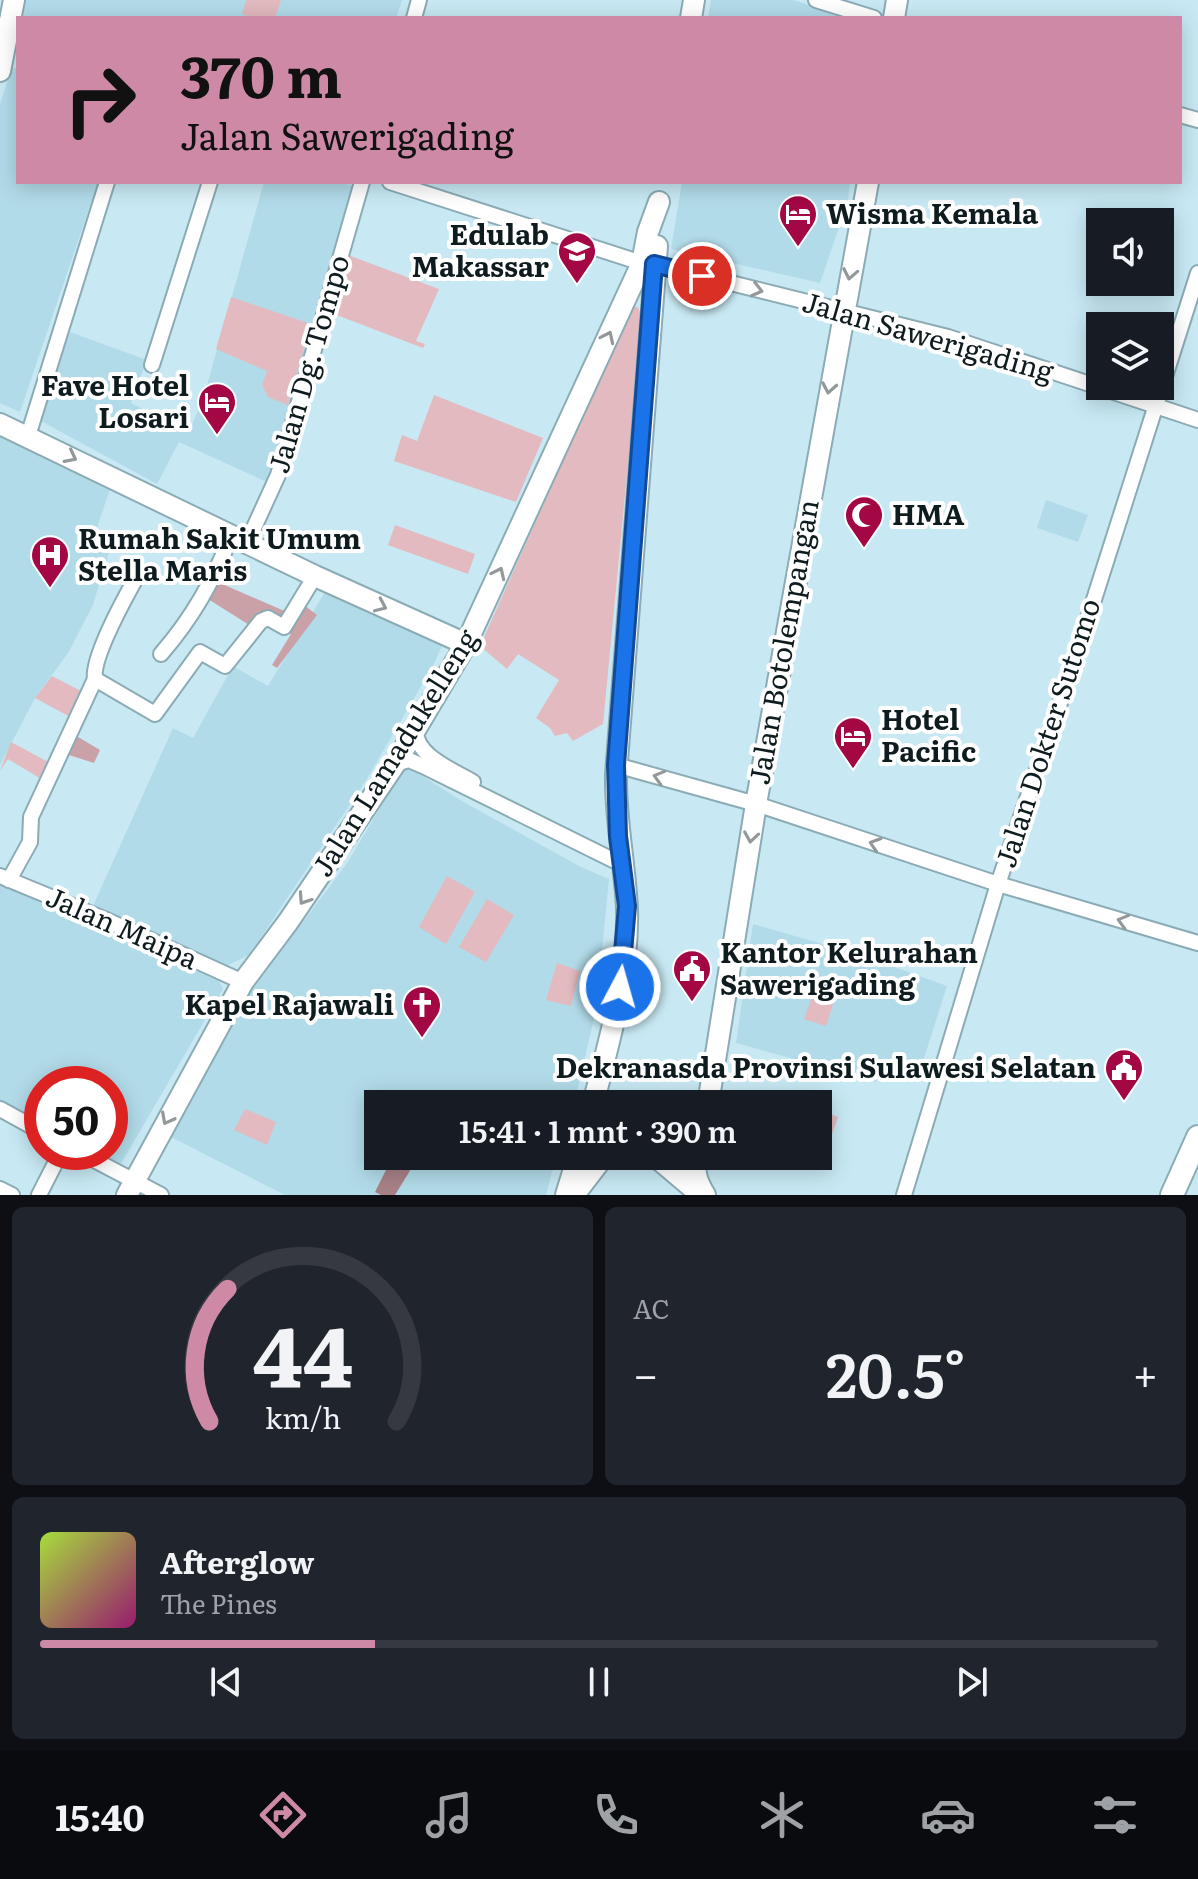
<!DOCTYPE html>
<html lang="id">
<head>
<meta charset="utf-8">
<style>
	:root { --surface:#171b24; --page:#20242c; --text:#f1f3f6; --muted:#9ea1a6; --line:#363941; --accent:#ce89a6 }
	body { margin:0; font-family:Literata,serif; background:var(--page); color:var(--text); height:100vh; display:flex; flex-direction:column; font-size:30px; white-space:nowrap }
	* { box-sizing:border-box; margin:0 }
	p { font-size:26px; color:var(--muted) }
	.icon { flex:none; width:44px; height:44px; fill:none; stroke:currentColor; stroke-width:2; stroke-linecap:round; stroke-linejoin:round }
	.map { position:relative; height:1195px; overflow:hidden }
	.side { display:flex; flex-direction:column; gap:12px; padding:12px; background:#0d0f14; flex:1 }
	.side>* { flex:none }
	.top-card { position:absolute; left:16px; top:16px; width:1166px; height:168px; border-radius:0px; box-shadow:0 4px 20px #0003; background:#ce89a6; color:#111; overflow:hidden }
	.controls { position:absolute; left:1086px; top:208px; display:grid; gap:16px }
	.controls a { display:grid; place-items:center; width:88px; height:88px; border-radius:0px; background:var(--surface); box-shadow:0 4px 20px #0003; font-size:40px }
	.speed { position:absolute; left:24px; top:1066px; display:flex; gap:16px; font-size:40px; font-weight:700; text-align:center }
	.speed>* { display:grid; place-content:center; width:104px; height:104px; border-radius:50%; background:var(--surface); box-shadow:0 4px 20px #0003; line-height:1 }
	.speed .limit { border:12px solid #d22; background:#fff; color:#111 }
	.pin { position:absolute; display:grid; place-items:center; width:68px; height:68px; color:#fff; margin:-34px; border:4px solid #fff; border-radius:50%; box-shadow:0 2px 8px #0007 }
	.me { position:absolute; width:88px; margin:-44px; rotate:6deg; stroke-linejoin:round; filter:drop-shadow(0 0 6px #0008) }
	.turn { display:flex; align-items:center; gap:28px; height:168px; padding:0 32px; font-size:36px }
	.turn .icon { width:104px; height:104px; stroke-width:2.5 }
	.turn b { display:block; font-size:56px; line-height:68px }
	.big { font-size:60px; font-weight:600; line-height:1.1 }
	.side .card { flex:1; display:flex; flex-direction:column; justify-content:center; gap:12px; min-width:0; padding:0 28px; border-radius:12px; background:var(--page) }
	.side .dial { align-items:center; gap:0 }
	.dial svg { height:208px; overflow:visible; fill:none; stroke:var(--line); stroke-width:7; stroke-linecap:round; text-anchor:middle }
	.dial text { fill:var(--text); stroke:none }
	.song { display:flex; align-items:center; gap:24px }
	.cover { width:96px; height:96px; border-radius:12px; background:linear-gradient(135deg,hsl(80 70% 55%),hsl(320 70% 35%)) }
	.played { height:8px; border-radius:4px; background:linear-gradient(90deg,var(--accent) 30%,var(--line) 30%) }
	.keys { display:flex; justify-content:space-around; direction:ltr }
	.heat { display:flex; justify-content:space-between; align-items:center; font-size:44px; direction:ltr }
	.side .tiles { flex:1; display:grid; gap:12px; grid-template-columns:1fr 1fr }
	.card:last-child { grid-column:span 2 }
	.trip { position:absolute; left:364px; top:1090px; width:468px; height:80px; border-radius:0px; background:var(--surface); box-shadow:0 4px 20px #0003; font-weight:600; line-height:80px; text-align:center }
	.tab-bar { display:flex; height:128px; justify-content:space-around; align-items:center; background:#090b0e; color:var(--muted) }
	.tab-bar .icon { width:56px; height:56px }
	.tab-bar .active { color:var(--accent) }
	.tab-bar b { font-size:36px; color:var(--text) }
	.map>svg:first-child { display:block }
	.built { fill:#b2dbe9 }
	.green { fill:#e2babf }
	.forest { fill:#c9a1a7 }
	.water { fill:#a98288 }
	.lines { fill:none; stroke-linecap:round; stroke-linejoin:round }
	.street-casing { stroke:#8babb5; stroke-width:18 }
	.secondary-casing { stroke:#8babb5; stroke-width:24 }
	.primary-casing { stroke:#8babb5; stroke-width:26 }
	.street { stroke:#fff; stroke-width:14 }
	.secondary { stroke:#fff; stroke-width:20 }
	.primary { stroke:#fff; stroke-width:22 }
	.oneway { stroke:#93999a }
	.route-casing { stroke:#114b97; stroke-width:20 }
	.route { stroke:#1a73e8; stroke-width:14 }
	.labels { text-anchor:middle; stroke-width:8; stroke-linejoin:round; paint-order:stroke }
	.poi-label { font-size:28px; font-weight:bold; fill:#0f1c1f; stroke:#fff; text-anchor:start }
	.street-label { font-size:28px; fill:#0f1c1f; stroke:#fff }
</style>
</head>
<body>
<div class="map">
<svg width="1198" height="1195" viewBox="0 0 1198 1195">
	<rect width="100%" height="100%" fill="#c8e9f4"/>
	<g class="built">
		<polygon points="20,0 402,0 396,18 18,18 18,50 10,47"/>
		<polygon points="711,0 793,0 849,18 708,18"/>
		<polygon points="12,67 18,69 18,182 98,182 20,412 0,403 0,104"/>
		<polygon points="264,182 340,182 355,187 269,483 179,442 157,484 39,420 70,332 147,360 131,403 189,432 204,396"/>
		<polygon points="682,182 850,182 848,201 820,283 671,249"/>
		<polygon points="0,431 111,486 94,537 111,546 93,605 68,653 35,698 0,765"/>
		<polygon points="1046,500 1088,515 1078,542 1037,528"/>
		<polygon points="328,587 443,643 433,666 365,782 249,955 226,966 93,906 173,728 193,738 233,666 268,686"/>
		<polygon points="405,765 462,801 579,866 609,879 596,1010 574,1104 378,1104 378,1156 556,1156 546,1195 285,1195 171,1137 231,1018 348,862"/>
		<polygon points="0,885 219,981 223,989 119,1167 91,1152 110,1152 110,1084 42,1084 42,1126 0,1104"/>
		<polygon points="753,924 864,956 947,986 919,1074 882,1061 876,1082 736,1043"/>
	</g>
	<g class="green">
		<polygon points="246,0 281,0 275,18 256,18 242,14"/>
		<polygon points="348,255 439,289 416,341 425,344 423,348 334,314"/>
		<polygon points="231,297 311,324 288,405 268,397 262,385 267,371 216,349"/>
		<polygon points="632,307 638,307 642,318 603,724 573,741 567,733 555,736 550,728 536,718 559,680 518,654 507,669 480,646"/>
		<polygon points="434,395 543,438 516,502 394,461 402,435 417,441"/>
		<polygon points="395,525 475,554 468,574 388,545"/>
		<polygon points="52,676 83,692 74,719 35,698"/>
		<polygon points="11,742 50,763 43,780 8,759 0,771"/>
		<polygon points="447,876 475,892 446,944 419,927"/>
		<polygon points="487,899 514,915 486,962 459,947"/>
		<polygon points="557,963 580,971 571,1006 546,1000"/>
		<polygon points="817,982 838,989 826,1026 804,1019"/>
		<polygon points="245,1109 276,1122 267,1145 234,1130"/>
		<polygon points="818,1110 838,1117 827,1148 818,1144"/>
	</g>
	<g class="forest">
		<polygon points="213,580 289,613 304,605 317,615 277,668 272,665 291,634 266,621 257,630 208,599"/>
		<polygon points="73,734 100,750 94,763 69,755 63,765 59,762"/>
	</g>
	<polygon class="water" points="392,1158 411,1169 395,1195 381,1195 375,1192"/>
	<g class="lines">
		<defs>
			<g id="street">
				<polyline points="816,0 874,18"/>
				<polyline points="414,18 419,0"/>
				<polyline points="1180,115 1198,120"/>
				<polyline points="390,182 642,263"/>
				<polyline points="654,264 948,337 1198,420"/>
				<polyline points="152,365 210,182"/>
				<polyline points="28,436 107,182"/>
				<polyline points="247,543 278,475 362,182"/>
				<path d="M 161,654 C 193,617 213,581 231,536"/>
				<path d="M 95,679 C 91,658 128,592 140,571"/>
				<path d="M 416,728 C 413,755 453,770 473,782"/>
				<polyline points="395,764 409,760 423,766 621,864"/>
				<polyline points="616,765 756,804 998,884 1198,943"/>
				<polyline points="0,876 104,919 243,982"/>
				<polyline points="9,880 30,842 31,817 95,679 155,714 200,652 225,666 261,621 268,618 284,627 315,576"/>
				<polyline points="0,1109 42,1132"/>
				<polyline points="79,1152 161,1195"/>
				<polyline points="0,1189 12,1195"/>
				<polyline points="39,1195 61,1152"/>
				<polyline points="904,1195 998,884 1076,656 1198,273"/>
			</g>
			<g id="secondary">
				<polyline points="691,18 694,0"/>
				<polyline points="894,18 897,0"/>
				<polyline points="0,71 14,0"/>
				<polyline points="0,424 315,576 466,644"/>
				<path d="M 593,1104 C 609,1041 629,976 627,909 C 625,864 615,819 616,774 L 657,246"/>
				<polyline points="708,1104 756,804 868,182"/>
				<polyline points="655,1156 701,1195"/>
				<path d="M 697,1156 C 693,1171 697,1182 705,1195"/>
				<polyline points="127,1195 243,982 288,922 395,764 466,644 642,263 648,232 659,202"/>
				<polyline points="566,1195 578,1156"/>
				<polyline points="574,1195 604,1156"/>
			</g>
			<polyline id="primary" points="1172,1195 1198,1137"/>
		</defs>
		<use href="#street" class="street-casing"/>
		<use href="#secondary" class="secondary-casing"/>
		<use href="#primary" class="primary-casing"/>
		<use href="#street" class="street"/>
		<use href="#secondary" class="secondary"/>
		<use href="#primary" class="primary"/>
	</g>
	<defs><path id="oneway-chevron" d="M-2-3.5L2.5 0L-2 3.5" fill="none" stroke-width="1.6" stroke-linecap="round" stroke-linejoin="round" transform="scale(2)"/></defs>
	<g class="oneway">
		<use href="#oneway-chevron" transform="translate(850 274) rotate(101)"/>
		<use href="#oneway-chevron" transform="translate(757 290) rotate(14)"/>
		<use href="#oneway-chevron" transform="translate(608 337) rotate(-65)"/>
		<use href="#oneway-chevron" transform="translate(829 388) rotate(100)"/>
		<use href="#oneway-chevron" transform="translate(71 457) rotate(27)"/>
		<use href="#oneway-chevron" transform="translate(499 573) rotate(-65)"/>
		<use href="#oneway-chevron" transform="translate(381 606) rotate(24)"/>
		<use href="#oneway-chevron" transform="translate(659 777) rotate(-164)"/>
		<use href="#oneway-chevron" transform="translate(751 837) rotate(99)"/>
		<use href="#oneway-chevron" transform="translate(875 844) rotate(-162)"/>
		<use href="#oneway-chevron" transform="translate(304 899) rotate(124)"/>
		<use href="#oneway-chevron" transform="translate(1123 921) rotate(-164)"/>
		<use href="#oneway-chevron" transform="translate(167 1119) rotate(118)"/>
	</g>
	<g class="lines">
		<defs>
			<polyline id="route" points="620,987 627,906 618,836 616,765 654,264 702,276"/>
		</defs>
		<use href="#route" class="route-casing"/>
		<use href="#route" class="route"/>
	</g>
	<defs>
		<symbol id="hotel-pin" viewBox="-11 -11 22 30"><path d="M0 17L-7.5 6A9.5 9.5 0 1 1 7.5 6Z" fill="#a30844" stroke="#fff"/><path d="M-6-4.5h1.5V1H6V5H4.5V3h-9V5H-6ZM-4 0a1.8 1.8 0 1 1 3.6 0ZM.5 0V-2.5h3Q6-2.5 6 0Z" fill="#fff"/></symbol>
		<symbol id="school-pin" viewBox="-11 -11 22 30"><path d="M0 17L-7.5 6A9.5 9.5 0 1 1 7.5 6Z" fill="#a30844" stroke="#fff"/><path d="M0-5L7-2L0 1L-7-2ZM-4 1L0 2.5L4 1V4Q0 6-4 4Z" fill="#fff"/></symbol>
		<symbol id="mosque-pin" viewBox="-11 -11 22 30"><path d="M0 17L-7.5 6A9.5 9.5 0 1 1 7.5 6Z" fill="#a30844" stroke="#fff"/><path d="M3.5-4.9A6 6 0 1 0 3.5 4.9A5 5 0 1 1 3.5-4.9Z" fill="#fff"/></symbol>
		<symbol id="hospital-pin" viewBox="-11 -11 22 30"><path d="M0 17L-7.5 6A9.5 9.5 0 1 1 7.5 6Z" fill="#a30844" stroke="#fff"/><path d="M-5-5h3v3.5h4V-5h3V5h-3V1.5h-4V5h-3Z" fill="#fff"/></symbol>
		<symbol id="civic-pin" viewBox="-11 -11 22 30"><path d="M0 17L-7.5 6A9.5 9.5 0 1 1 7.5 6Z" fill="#a30844" stroke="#fff"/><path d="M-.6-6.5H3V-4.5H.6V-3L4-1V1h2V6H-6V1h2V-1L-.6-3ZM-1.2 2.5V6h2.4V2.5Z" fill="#fff"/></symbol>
		<symbol id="church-pin" viewBox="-11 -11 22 30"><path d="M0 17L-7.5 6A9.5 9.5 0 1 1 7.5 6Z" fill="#a30844" stroke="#fff"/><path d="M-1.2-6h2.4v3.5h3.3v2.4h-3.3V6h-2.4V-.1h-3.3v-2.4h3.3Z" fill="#fff"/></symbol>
	</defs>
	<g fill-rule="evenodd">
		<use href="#hotel-pin" x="776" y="192" width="44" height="60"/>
		<use href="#school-pin" x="555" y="229" width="44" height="60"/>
		<use href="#hotel-pin" x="195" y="380" width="44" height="60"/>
		<use href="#mosque-pin" x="842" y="493" width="44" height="60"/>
		<use href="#hospital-pin" x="28" y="533" width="44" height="60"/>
		<use href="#hotel-pin" x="831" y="714" width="44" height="60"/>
		<use href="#civic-pin" x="670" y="947" width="44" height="60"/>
		<use href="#church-pin" x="400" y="983" width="44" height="60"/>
		<use href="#civic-pin" x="1102" y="1046" width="44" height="60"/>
	</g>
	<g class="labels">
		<g class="poi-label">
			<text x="826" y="224">Wisma Kemala</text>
			<text x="549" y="245" text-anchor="end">Edulab<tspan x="549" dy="32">Makassar</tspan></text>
			<text x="189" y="396" text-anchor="end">Fave Hotel<tspan x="189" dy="32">Losari</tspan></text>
			<text x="892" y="525">HMA</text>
			<text x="78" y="549">Rumah Sakit Umum<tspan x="78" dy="32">Stella Maris</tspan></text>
			<text x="881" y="730">Hotel<tspan x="881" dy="32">Pacific</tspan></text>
			<text x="720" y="963">Kantor Kelurahan<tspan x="720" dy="32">Sawerigading</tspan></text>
			<text x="394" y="1015" text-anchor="end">Kapel Rajawali</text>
			<text x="1096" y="1078" text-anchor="end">Dekranasda Provinsi Sulawesi Selatan</text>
		</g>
		<g class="street-label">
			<text transform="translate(928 337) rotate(16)" y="10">Jalan Sawerigading</text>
			<text transform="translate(309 364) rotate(-74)" y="10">Jalan Dg. Tompo</text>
			<text transform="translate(784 642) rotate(-80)" y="10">Jalan Botolempangan</text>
			<text transform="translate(1048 733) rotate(-72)" y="10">Jalan Dokter Sutomo</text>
			<text transform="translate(395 753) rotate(-58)" y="10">Jalan Lamadukelleng</text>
			<text transform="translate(122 928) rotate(24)" y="10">Jalan Maipa</text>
		</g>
	</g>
</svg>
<div class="controls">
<a><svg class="icon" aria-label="sound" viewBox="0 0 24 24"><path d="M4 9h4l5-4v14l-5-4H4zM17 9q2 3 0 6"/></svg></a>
<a><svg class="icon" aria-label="layers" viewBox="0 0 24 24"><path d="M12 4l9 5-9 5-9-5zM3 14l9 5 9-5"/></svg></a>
</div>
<div class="speed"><div class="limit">50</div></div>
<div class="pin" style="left:702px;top:276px;background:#d93025"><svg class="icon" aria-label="arrive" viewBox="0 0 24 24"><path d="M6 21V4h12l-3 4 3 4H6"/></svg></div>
<svg class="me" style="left:620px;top:987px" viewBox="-20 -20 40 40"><circle r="17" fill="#1a73e8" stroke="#fff" stroke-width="3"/><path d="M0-11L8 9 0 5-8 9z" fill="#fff"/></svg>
<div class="trip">15:41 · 1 mnt · 390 m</div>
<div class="top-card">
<div class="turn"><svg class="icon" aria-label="right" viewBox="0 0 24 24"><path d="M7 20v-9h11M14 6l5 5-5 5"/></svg><div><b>370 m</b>Jalan Sawerigading</div></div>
</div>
</div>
<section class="side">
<div class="tiles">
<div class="card dial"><svg viewBox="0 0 100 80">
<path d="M14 69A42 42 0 1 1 86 69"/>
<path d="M14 69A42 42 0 0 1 21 18" stroke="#ce89a6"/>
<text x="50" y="56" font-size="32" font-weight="700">44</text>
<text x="50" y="72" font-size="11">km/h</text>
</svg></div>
<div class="card"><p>AC</p>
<div class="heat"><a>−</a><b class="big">20.5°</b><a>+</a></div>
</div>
<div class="card">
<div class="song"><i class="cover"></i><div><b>Afterglow</b><p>The Pines</p></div></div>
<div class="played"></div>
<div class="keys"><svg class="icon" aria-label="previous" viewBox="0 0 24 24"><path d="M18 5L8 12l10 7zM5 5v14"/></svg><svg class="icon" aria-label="pause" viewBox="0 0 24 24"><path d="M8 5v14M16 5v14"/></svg><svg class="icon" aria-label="next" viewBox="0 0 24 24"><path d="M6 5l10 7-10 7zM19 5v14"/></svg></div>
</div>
</div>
</section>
<nav class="tab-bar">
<b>15:40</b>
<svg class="icon active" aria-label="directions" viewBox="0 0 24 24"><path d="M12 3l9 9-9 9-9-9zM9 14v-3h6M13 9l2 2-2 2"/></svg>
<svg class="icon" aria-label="music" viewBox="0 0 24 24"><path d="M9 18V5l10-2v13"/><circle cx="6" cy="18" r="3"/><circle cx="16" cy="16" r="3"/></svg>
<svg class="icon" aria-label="phone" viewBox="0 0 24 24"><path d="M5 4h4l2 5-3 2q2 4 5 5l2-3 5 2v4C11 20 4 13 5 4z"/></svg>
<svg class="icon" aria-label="climate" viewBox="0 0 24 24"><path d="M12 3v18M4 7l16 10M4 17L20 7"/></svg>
<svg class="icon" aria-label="car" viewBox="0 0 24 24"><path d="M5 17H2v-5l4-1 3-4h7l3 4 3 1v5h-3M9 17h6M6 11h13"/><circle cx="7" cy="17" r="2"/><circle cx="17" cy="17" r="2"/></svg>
<svg class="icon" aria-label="filters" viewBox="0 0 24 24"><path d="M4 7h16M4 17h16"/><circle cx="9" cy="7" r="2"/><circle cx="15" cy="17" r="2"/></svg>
</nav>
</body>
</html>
